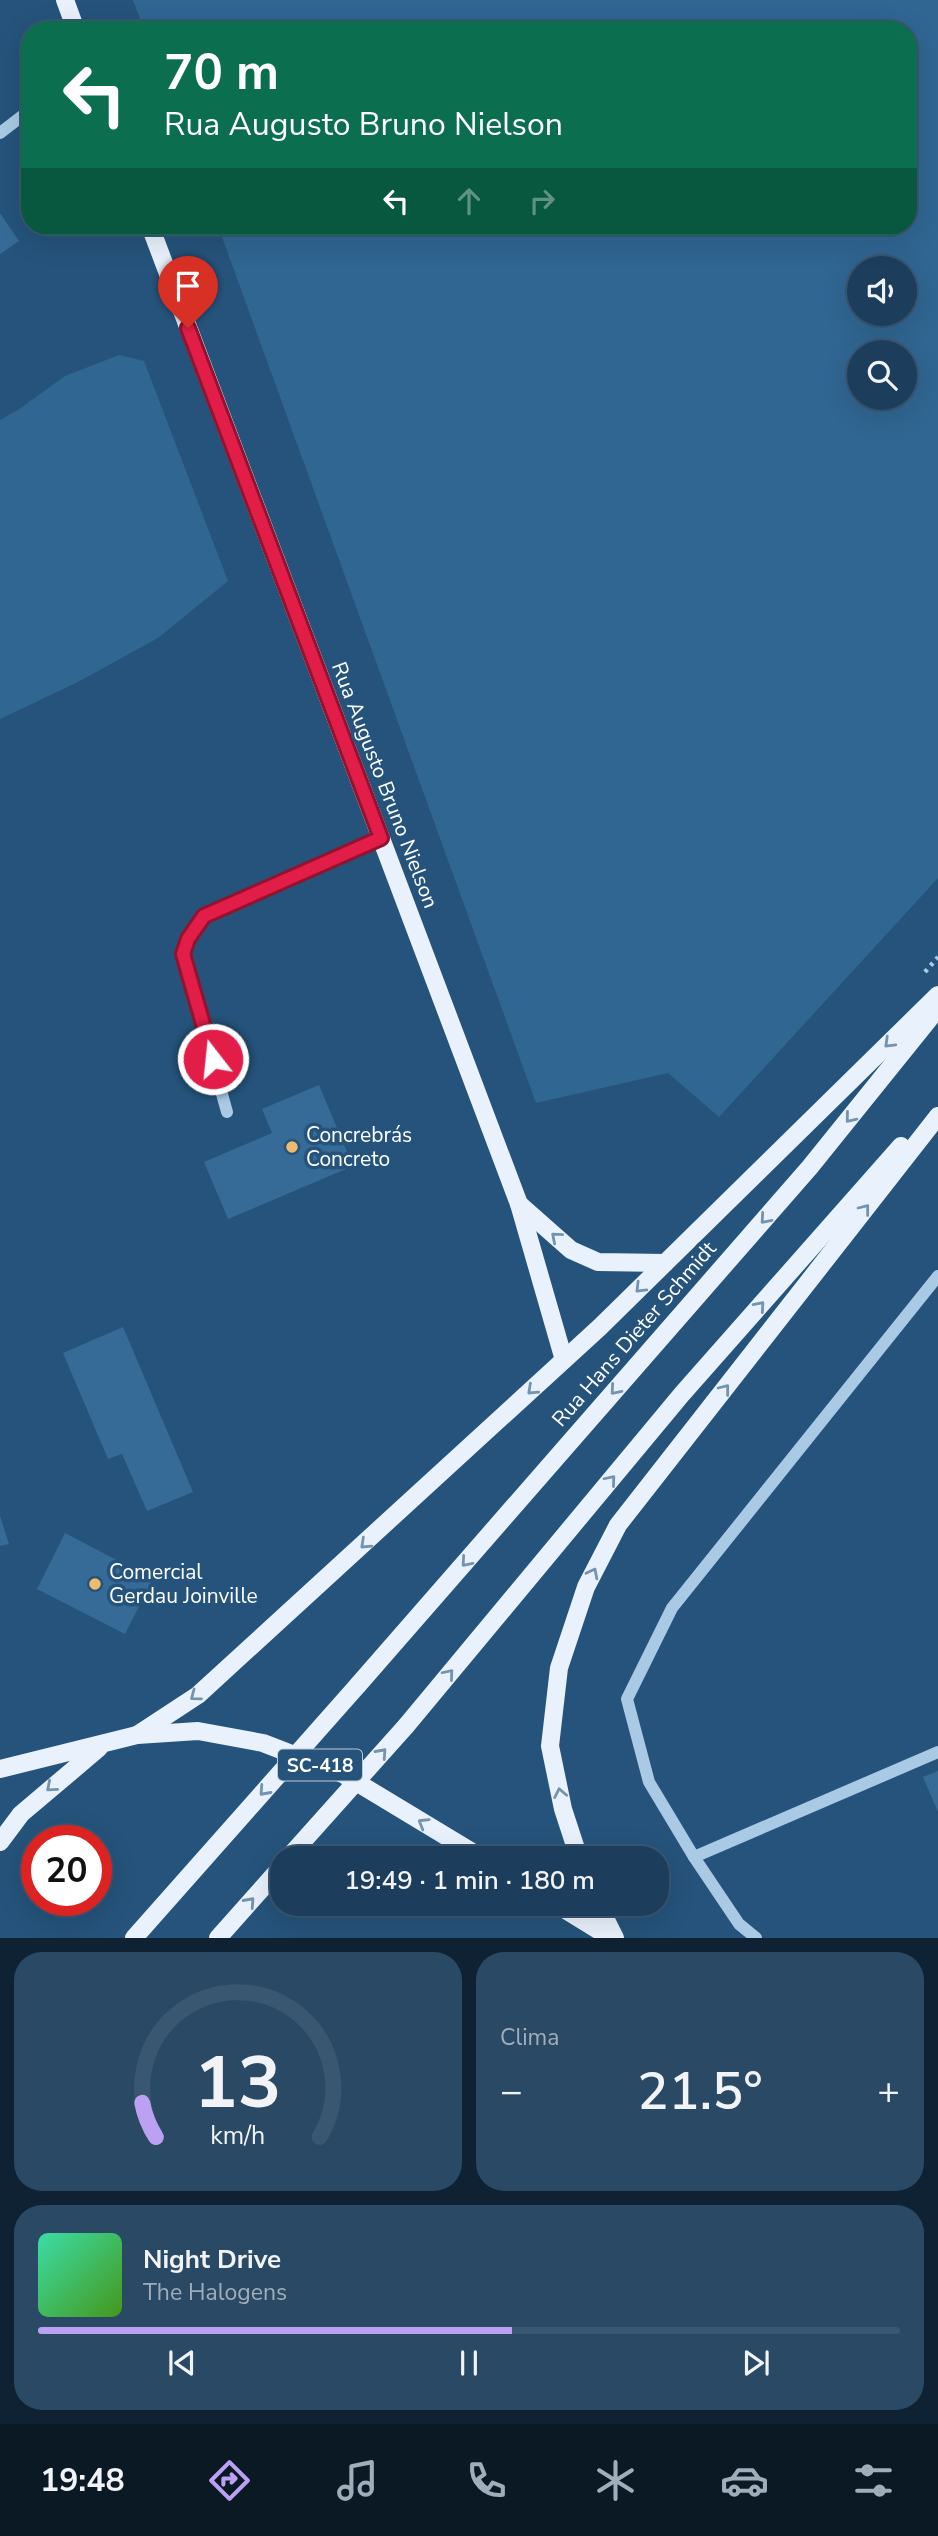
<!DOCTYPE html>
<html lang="pt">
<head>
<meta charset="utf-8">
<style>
	:root { --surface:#1c3e5c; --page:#294965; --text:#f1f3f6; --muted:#a0aebb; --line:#3a5772; --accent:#bca0f2 }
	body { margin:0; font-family:"Nunito Sans",sans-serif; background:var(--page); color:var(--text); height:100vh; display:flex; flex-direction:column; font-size:26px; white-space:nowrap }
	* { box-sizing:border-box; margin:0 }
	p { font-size:23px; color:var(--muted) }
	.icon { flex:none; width:38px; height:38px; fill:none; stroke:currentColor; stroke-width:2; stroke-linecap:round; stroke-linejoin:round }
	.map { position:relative; height:1938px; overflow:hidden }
	.panel { display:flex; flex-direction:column; gap:14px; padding:14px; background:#0f2233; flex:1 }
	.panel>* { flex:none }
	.guide { position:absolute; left:21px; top:21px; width:896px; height:214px; border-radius:28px; box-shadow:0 7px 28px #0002,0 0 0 2px var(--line); background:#0b6e4f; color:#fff; overflow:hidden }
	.fabs { position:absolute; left:847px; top:256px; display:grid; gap:14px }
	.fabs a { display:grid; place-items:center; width:70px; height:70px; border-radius:50%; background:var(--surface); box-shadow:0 7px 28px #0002,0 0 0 2px var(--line); font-size:35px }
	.speed { position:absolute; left:21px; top:1825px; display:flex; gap:14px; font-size:35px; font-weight:700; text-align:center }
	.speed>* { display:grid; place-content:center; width:91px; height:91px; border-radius:50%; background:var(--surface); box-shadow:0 7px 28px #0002,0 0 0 2px var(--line); line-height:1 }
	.speed .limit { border:10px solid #d22; background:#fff; color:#111 }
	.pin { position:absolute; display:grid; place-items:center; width:60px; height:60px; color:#fff; margin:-72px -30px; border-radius:50% 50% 50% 0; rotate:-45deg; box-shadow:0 0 7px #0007 }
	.pin .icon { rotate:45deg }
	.me { position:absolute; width:77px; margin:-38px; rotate:344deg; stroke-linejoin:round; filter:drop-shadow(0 0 5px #0008) }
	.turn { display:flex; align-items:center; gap:24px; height:147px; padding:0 28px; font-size:32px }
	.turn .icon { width:91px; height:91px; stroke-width:2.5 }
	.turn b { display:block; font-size:49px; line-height:60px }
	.lanes { display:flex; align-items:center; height:66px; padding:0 28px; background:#0003; justify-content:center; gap:35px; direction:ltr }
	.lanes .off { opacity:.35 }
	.big { font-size:52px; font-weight:600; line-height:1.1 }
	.panel .card { flex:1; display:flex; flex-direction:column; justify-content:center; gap:10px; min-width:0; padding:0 24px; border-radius:28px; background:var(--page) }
	.panel .dial { align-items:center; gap:0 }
	.dial svg { height:182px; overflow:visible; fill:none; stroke:var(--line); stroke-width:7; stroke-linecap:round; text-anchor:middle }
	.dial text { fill:var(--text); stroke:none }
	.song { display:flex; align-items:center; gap:21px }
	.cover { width:84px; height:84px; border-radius:10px; background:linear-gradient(135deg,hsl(160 70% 55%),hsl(100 70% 35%)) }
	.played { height:7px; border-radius:4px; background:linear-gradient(90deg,var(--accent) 55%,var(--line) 55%) }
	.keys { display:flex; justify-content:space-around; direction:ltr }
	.heat { display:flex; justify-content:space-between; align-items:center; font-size:38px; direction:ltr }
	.panel .tiles { flex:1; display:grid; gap:14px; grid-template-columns:1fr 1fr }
	.card:last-child { grid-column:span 2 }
	.trip { position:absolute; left:270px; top:1846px; width:399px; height:70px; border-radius:28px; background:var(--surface); box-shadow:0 7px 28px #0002,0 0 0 2px var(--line); font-weight:600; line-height:70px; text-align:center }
	.tabs { display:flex; height:112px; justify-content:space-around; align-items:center; background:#0b1925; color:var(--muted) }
	.tabs .icon { width:49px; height:49px }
	.tabs .selected { color:var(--accent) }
	.tabs b { font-size:32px; color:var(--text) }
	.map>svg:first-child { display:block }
	.green { fill:#306692; fill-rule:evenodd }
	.building { fill:#366b97 }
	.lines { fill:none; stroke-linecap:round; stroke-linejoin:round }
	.path { stroke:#a9c9e4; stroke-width:4.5; stroke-dasharray:3.5 5; stroke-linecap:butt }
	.minor { stroke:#a9c9e4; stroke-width:12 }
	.major { stroke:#e9f2fc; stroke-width:18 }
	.major-bridge { stroke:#e9f2fc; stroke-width:18 }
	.oneway { stroke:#7393af }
	.route-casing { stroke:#92132f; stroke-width:18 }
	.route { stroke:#e11d48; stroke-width:12 }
	.poi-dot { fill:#edbc6e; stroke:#25537b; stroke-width:2.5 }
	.labels { text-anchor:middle; stroke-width:7; stroke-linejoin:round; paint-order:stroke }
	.shield { fill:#25537b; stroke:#becbd7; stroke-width:2 }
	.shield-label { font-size:19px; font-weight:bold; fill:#fff }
	.street-label { font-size:21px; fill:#fff; stroke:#25537b }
	.poi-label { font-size:21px; fill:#fff; stroke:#25537b; text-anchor:start }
</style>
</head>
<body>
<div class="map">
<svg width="938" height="1938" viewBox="0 0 938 1938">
	<rect width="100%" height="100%" fill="#25537b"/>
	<g class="green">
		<path d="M 133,0 L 938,0 L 938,878 L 719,1117 L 668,1073 L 536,1103 L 218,226 L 908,226 L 908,30 L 144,30 ZM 859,268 L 905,268 L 905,313 L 859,313 ZM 859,352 L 905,352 L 905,397 L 859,397 Z"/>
		<polygon points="119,355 144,361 228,581 158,638 78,682 0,719 0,420 18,410 65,376"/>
	</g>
	<g class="building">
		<polygon points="0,213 19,241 0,254"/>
		<polygon points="319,1085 353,1166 228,1219 204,1162 272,1133 262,1109"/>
		<polygon points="123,1327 193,1492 147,1511 122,1454 108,1459 63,1353"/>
		<polygon points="0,1516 9,1544 0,1546"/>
		<polygon points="65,1533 153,1579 125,1634 37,1589"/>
		<polygon points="938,1771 938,1812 923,1777"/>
	</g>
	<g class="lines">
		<polyline class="path" points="925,972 938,957"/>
		<g class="minor">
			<polyline points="0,133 30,110"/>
			<polyline points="227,1112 183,954 188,939 204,917 381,838"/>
			<polyline points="694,1857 938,1752"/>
			<polyline points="756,1938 739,1924 694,1857 649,1782 627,1699 672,1608 938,1276"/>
		</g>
		<g class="major">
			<polyline points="65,0 76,30"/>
			<polyline points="150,226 519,1204 564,1360"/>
			<polyline points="519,1204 571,1250 598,1262 665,1263"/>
			<polyline points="358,1685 810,1167 934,1013"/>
			<polyline points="406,1726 682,1394 901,1146"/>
			<polyline points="137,1735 198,1695 600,1327 938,995"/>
			<polyline points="0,1769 137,1735 198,1731 263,1743 343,1774 482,1858"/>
			<polyline points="0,1842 21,1814 99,1748"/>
			<polyline points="579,1858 563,1809 550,1746 559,1668 586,1587 618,1525 938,1116"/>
			<polyline points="556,1904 611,1938"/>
			<polyline points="598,1904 615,1938"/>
			<polyline points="218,1938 282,1866"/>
		</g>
		<g class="major-bridge">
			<polyline points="288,1858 406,1726"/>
			<polyline points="134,1938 358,1685"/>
		</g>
	</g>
	<defs><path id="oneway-chevron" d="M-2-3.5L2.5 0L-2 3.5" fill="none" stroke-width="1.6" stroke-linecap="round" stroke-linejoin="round" transform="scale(1.75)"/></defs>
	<g class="oneway">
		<use href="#oneway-chevron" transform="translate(889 1043) rotate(136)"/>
		<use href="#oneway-chevron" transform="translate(850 1118) rotate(129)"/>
		<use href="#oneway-chevron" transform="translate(865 1209) rotate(-52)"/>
		<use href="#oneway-chevron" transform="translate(765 1219) rotate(131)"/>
		<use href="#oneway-chevron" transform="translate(556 1237) rotate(-139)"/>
		<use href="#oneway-chevron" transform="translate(640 1288) rotate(135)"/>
		<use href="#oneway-chevron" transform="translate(760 1306) rotate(-49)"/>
		<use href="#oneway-chevron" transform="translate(725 1389) rotate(-52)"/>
		<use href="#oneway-chevron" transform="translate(532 1390) rotate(137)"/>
		<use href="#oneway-chevron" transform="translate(615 1390) rotate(131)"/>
		<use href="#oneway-chevron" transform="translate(611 1480) rotate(-50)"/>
		<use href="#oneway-chevron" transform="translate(365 1544) rotate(137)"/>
		<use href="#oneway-chevron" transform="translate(466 1562) rotate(131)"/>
		<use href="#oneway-chevron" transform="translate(593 1573) rotate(-63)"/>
		<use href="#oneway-chevron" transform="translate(449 1674) rotate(-50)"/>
		<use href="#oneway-chevron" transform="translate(195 1696) rotate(143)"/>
		<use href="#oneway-chevron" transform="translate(382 1753) rotate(-48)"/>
		<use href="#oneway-chevron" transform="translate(51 1787) rotate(139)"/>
		<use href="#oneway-chevron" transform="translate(264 1791) rotate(132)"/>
		<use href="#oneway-chevron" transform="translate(560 1793) rotate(-101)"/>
		<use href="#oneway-chevron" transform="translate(423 1823) rotate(-149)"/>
		<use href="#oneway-chevron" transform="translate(250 1902) rotate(-48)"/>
	</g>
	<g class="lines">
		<defs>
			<polyline id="route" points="188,328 381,838 204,916 188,939 183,954 213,1059"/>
		</defs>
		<use href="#route" class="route-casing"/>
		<use href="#route" class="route"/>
	</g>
	<g class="poi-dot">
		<circle cx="292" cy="1147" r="7"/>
		<circle cx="95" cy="1584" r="7"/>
	</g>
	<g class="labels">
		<rect class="shield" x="278" y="1749.5" width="84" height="31" rx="5"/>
		<g class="shield-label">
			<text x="320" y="1772">SC-418</text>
		</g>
		<g class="street-label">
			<text transform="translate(385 785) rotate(69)" y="7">Rua Augusto Bruno Nielson</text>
			<text transform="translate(634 1334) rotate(-49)" y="7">Rua Hans Dieter Schmidt</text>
		</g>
		<g class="poi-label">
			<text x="306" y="1142">Concrebrás<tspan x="306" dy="24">Concreto</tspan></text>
			<text x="109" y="1579">Comercial<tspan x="109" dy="24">Gerdau Joinville</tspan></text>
		</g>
	</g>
</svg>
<div class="fabs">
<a><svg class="icon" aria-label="sound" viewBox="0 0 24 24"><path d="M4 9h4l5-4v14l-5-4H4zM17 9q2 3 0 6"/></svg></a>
<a><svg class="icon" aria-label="search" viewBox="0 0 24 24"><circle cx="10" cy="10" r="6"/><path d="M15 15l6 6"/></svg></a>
</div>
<div class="speed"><div class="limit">20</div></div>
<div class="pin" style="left:188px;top:328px;background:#d93025"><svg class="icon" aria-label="arrive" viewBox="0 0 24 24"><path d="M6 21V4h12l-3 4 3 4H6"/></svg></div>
<svg class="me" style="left:213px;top:1059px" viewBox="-20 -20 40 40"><circle r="17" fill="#e11d48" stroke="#fff" stroke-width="3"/><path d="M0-11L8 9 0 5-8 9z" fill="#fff"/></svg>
<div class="trip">19:49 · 1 min · 180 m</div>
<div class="guide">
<div class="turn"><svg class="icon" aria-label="left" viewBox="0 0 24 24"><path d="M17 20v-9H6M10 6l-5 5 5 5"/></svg><div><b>70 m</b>Rua Augusto Bruno Nielson</div></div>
<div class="lanes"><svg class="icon" aria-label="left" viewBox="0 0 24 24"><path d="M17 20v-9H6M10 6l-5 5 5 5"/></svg><svg class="icon off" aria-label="ahead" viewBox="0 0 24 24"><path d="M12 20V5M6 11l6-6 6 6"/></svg><svg class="icon off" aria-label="right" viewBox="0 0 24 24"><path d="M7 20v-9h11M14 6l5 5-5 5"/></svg></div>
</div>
</div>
<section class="panel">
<div class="tiles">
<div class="card dial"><svg viewBox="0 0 100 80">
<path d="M14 69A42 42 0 1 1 86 69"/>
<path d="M14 69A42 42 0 0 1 8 54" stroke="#bca0f2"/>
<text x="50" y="56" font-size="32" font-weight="700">13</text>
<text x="50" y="72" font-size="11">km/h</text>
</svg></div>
<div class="card"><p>Clima</p>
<div class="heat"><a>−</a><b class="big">21.5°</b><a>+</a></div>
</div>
<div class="card">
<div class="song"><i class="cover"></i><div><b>Night Drive</b><p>The Halogens</p></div></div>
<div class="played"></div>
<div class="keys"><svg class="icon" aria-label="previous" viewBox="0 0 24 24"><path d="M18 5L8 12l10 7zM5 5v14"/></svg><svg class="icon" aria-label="pause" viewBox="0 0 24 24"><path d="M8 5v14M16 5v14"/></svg><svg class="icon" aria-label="next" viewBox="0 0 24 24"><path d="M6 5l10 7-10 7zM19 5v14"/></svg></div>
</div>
</div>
</section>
<nav class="tabs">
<b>19:48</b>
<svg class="icon selected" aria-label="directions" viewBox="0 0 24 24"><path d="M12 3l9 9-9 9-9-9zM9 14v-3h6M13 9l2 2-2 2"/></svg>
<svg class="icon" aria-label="music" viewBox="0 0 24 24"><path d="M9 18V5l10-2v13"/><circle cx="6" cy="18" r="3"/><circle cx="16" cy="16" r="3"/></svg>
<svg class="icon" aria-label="phone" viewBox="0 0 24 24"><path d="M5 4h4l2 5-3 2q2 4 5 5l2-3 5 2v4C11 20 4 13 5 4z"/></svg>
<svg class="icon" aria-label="climate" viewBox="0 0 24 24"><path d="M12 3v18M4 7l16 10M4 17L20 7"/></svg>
<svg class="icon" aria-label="car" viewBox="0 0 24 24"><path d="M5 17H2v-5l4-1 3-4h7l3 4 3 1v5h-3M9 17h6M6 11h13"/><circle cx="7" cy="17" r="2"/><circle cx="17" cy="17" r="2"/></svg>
<svg class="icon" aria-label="filters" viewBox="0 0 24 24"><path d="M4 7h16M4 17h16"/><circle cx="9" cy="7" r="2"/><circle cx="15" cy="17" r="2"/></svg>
</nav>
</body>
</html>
